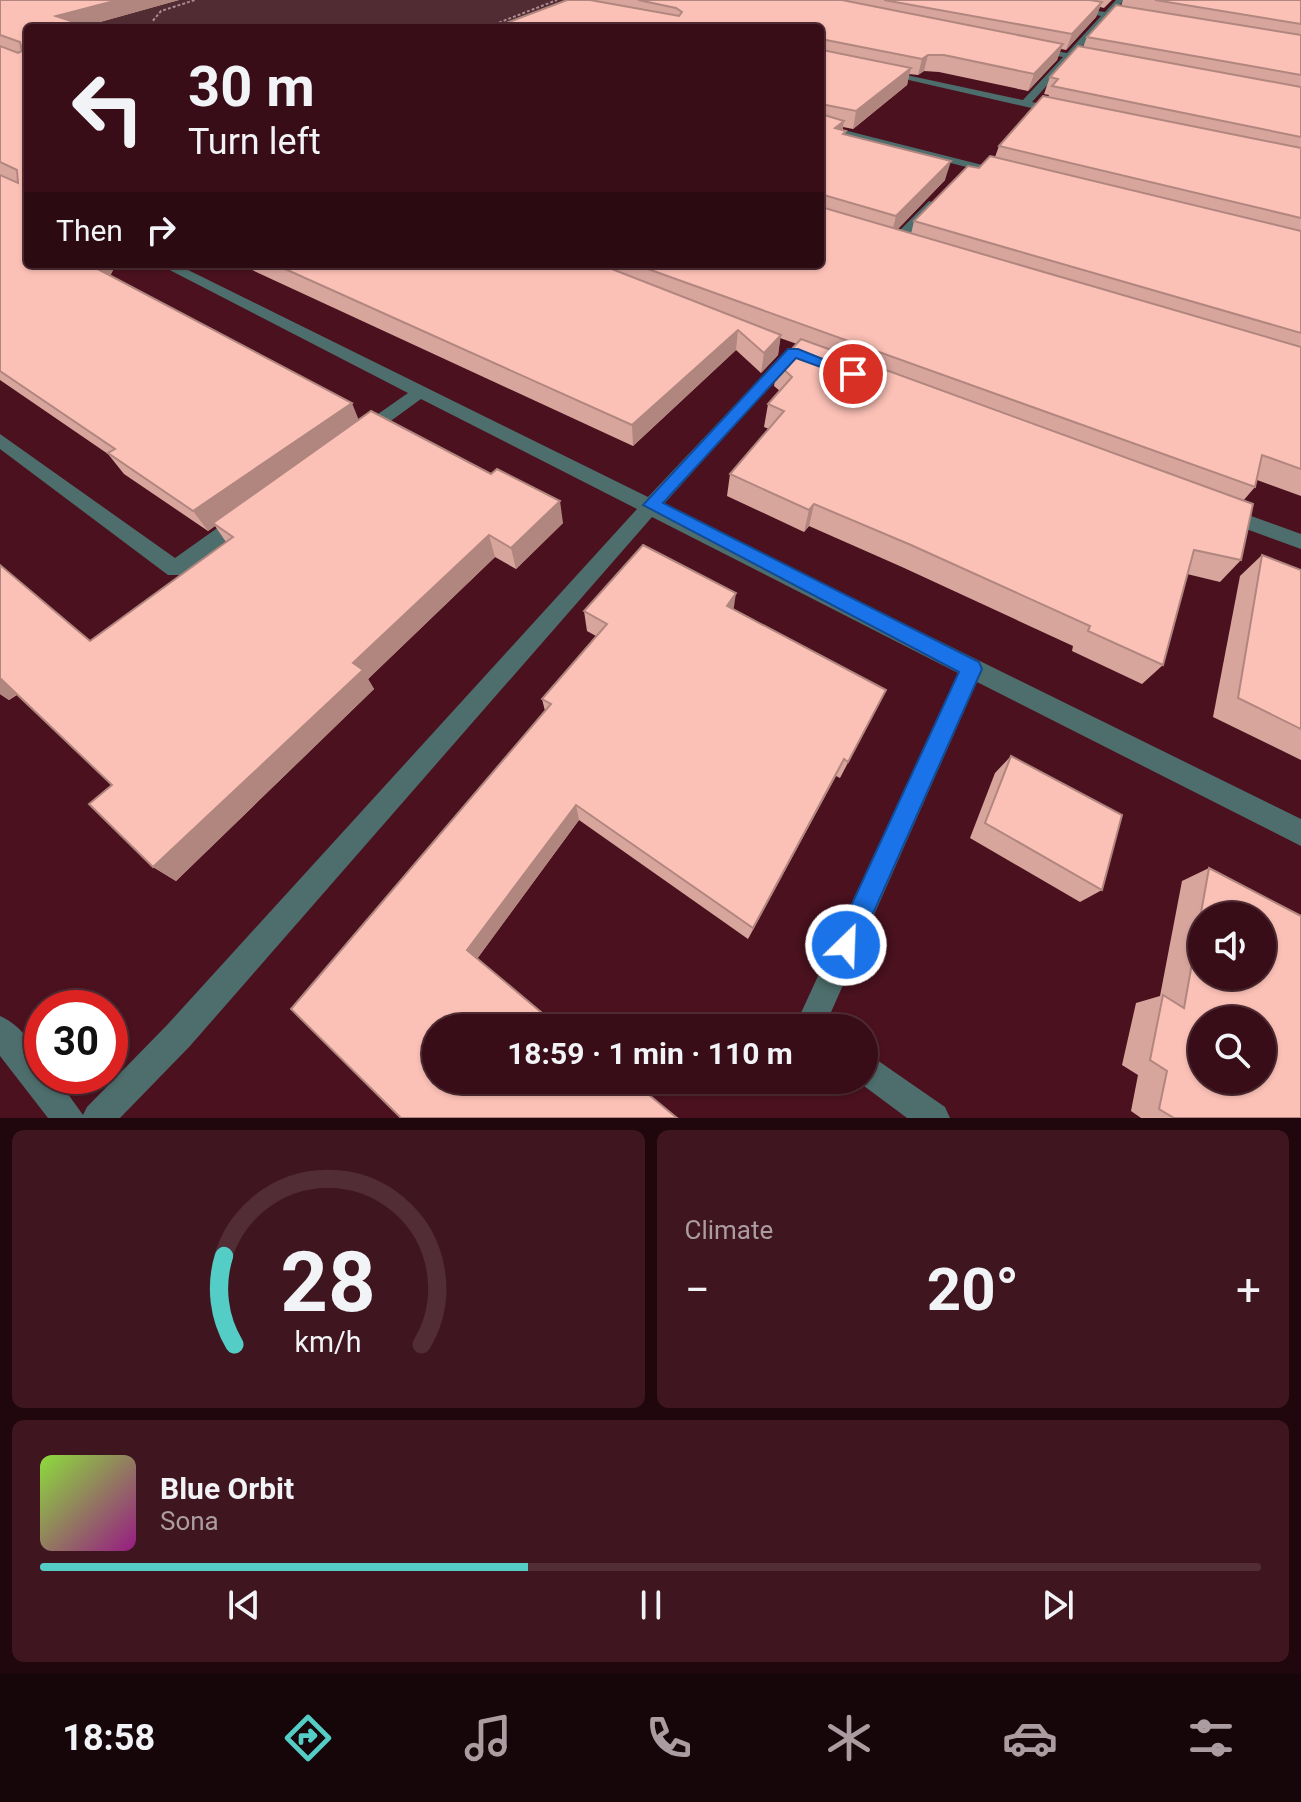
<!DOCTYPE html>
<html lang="en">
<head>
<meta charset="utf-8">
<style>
	:root { --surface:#380d17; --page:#3f1620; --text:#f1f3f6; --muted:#ab9ca1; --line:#522d36; --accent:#54cdc6 }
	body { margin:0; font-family:Roboto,sans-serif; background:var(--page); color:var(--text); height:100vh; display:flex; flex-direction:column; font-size:30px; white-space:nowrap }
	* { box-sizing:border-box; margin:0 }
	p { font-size:26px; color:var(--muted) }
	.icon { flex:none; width:44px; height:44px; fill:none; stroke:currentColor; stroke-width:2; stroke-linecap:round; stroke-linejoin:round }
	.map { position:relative; height:1118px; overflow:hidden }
	.side { display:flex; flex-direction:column; gap:12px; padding:12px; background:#1f070d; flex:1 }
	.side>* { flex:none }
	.hud { position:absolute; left:24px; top:24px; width:800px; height:244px; border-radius:8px; box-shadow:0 2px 6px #0004,0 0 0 2px var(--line); background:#380d17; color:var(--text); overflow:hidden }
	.buttons { position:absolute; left:1188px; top:902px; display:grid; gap:16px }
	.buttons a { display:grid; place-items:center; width:88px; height:88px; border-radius:50%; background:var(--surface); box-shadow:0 2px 6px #0004,0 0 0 2px var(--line); font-size:40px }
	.speed { position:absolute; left:24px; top:990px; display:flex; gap:16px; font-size:40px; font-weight:700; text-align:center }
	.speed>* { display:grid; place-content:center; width:104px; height:104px; border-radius:50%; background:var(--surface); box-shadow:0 2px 6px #0004,0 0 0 2px var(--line); line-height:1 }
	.speed .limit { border:12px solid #d22; background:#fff; color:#111 }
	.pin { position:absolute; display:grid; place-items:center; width:68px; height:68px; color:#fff; margin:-34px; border:4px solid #fff; border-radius:50%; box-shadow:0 2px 8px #0007 }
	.me { position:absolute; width:88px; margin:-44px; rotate:24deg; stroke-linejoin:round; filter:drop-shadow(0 0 6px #0008) }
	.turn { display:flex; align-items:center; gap:28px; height:168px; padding:0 32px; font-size:36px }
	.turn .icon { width:104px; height:104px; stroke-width:2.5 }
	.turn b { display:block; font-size:56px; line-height:68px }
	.then { display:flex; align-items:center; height:76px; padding:0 32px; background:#0003; gap:16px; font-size:30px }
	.big { font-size:60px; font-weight:700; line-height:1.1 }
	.side .widget { flex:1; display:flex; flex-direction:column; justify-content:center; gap:12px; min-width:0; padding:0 28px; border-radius:12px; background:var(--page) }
	.side .dial { align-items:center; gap:0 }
	.dial svg { height:208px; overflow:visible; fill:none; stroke:var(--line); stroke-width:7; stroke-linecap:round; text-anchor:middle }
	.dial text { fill:var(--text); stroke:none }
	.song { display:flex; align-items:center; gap:24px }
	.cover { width:96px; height:96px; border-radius:12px; background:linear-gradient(135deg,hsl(90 70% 55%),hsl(310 70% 35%)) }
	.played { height:8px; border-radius:4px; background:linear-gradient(90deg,var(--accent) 40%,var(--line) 40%) }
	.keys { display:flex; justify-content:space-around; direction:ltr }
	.heat { display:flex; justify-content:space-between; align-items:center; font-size:44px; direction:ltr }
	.side .tiles { flex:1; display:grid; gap:12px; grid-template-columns:1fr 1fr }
	.widget:last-child { grid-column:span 2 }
	.trip { position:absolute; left:422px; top:1014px; width:456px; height:80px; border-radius:40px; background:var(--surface); box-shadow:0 2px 6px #0004,0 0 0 2px var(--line); font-weight:700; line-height:80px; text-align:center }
	.menu { display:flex; height:128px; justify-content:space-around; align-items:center; background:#160509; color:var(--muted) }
	.menu .icon { width:56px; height:56px }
	.menu .current { color:var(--accent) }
	.menu b { font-size:36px; color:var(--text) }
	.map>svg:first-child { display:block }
	.green { fill:#512c32 }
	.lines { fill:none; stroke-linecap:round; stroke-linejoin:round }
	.path { stroke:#ad8991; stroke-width:2; stroke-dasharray:3 2; stroke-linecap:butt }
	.minor { fill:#4d6e6c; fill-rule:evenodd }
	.wall { fill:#d8a59d }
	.shaded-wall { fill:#b0867f }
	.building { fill:#fbc0b6; stroke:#b0867f; stroke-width:2; fill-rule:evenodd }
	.route { fill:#1a73e8; stroke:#114b97; stroke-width:2 }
</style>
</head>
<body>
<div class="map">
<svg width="1301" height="1118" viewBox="0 0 1301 1118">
	<rect width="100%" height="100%" fill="#4b111f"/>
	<polygon class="green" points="70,0 575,0 504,28 115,28 57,8"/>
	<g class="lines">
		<g class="path">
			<polyline points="86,23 101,28"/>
			<polyline points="156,28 151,23 161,11 195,0"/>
			<polyline points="485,28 557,0"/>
		</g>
		<g class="minor">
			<polygon points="1019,0 1105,12 1116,0 1124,0 1113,13 1139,19 1135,21 1109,17 1075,54 1100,59 1100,63 1071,59 1032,102 1062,109 1058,114 878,73 883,70 1023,100 1063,57 1031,51 1031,47 1067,53 1101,16"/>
			<polygon points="820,124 1010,172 1012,174 1006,177 820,130"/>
			<polygon points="929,201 939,204 899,247 889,247 889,241"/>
			<path d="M 158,264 L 176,264 L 648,497 L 788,349 L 798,349 L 798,355 L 663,505 L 1301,819 L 1301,846 L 977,682 L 824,1028 L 794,1028 L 958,673 L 652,517 L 190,1046 L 120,1118 L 48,1118 L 0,1056 L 0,1016 C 22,1025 42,1053 42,1076 L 55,1076 L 83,1115 L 87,1107 L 168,1024 L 637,509 L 421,399 L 370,436 L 358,436 L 355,432 L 358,428 L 408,393 Z"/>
			<polygon points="0,434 175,558 237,514 251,514 254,519 182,575 168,575 0,449"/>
			<polygon points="1226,507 1301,534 1301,549 1219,519 1216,514"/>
			<polygon points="864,1051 945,1107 950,1118 907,1118 856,1080 864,1080"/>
		</g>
	</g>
	<g class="wall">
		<polygon points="0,0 179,0 86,26 28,264 116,264 110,276 359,420 563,523 516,569 495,557 368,679 374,689 176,881 153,867 112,785 17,695 9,700 0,694 0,565 90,641 226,542 215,526 208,531 124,474 108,454 0,380"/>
		<polygon points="567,0 1112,0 1104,8 1100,7 1096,17 1066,50 1061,49 1057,60 1028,91 939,72 924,71 918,75 909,74 907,85 853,129 843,127 843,130 846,135 945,180 897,230 911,234 914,221 979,168 995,157 999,146 1048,97 1049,95 1044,94 1050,77 1083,47 1087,37 1121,6 1123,0 1301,0 1301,496 1257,480 1255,487 1243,501 1241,560 1220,582 1187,574 1163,665 1142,684 1072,651 1073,646 902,567 809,526 804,532 727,496 730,474 769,429 764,427 768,404 780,391 774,386 778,364 797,344 780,338 778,355 761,373 736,350 633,446 239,264 820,264 493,28"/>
		<polygon points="1262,555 1301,570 1301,760 1213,717 1240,576"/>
		<polygon points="734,610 886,690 840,778 836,776 748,939 579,820 477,959 634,1090 677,1118 401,1118 545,711 542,699 596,636 587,631 584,611"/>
		<polygon points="1011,756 1102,890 1080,902 970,838 995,773"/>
		<polygon points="1209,868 1301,1118 1141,1118 1131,1111 1138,1075 1122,1065 1136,1003 1160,996 1182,881"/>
	</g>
	<g class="shaded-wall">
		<polygon points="118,0 179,0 78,28 56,16"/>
		<polygon points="1102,2 1096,17 1066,50 1072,34"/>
		<polygon points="1063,44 1057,60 1028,91 1034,74"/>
		<polygon points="928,55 924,71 918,75 922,59"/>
		<polygon points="911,68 907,85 853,129 856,111"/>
		<polygon points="844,121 841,138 835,128"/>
		<polygon points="951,161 945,180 891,236 896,216"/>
		<polygon points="93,264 116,264 105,286 92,266"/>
		<polygon points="738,330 736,350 633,446 632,425"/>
		<polygon points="781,335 778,355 761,373 764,353"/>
		<polygon points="352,403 360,423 213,523 215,526 208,531 193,511"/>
		<polygon points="560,501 563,523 516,569 511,548"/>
		<polygon points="814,504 809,526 804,532 809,510"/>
		<polygon points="489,535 495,557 368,679 374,689 176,881 153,867 353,663"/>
		<polygon points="736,593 733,613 727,606"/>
		<polygon points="0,677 20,692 9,700 0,694"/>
		<polygon points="844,759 836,776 748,939 753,928"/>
		<polygon points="576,805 579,820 476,960 467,950"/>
	</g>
	<g class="building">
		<polygon points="0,0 118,0 56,16 92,28 28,28 28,264 93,264 92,266 352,403 193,511 108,453 115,449 0,371 0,175 18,183 17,170 0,162 0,46 18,53 22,51 20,42 0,35"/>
		<polygon points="567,0 590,0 679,16 682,12 676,8 638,0 842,0 1063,44 1034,74 944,55 928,55 922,59 821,39 822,50 911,68 856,111 821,104 821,114 844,121 835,128 846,131 843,134 951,161 896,216 824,195 820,198 821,207 1301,347 1301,469 1262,455 1255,487 634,264 820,264 820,28 493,28"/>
		<polygon points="884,0 1090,0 1102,2 1072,34"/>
		<polygon points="1155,0 1301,0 1301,24"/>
		<polygon points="1116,5 1301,35 1301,75 1087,37"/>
		<polygon points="1078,46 1301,87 1301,137 1052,86 1058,79 1050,77"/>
		<polygon points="1043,96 1301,148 1301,218 999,146"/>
		<polygon points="990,156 1301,231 1301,333 914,221 968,166 979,168"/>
		<polygon points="274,264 599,264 781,335 764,353 738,330 632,425"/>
		<polygon points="801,339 1253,504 1241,560 1194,550 1163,665 1088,631 1090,626 911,545 814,504 809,510 730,474 784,411 768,404 792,377 778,364"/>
		<polygon points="371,411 491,474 497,469 560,501 511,548 489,535 353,663 363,670 153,867 89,804 112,785 0,678 0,565 90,641 233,537 213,523"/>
		<polygon points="643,545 736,593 727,606 886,690 848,762 844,759 753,928 576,805 467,950 560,1028 436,1028 436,1080 622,1080 634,1090 637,1085 677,1118 401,1118 291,1009 551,704 542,699 607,624 584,611"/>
		<polygon points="1262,555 1301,570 1301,729 1238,698"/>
		<polygon points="1011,756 1122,815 1102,890 985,823"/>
		<path d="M 1209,868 L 1301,916 L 1301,1118 L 1174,1118 L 1159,1109 L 1167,1071 L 1150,1060 L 1163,995 L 1184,1008 ZM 1202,916 L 1262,916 L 1262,976 L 1202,976 ZM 1202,1020 L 1262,1020 L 1262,1080 L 1202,1080 Z"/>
	</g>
	<polygon class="route" points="788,349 798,349 860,374 848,377 796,358 663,503 979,662 982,669 855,954 846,958 837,954 833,945 959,672 643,505"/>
</svg>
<div class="buttons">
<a><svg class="icon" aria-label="sound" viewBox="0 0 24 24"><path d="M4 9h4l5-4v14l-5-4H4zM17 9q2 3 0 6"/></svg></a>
<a><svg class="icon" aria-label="search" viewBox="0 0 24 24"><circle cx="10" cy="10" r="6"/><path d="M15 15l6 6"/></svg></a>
</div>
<div class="speed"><div class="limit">30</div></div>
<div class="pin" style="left:853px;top:374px;background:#d93025"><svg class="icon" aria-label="arrive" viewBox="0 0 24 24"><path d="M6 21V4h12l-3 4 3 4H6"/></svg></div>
<svg class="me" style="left:846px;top:945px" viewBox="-20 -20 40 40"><circle r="17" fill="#1a73e8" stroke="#fff" stroke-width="3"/><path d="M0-11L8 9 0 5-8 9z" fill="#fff"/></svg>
<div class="trip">18:59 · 1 min · 110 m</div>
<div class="hud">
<div class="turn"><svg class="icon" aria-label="left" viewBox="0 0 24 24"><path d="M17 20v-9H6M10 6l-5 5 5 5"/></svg><div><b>30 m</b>Turn left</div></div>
<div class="then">Then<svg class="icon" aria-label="right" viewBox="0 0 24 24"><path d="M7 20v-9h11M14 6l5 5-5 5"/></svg></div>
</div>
</div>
<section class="side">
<div class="tiles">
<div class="widget dial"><svg viewBox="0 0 100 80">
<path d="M14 69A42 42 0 1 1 86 69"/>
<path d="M14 69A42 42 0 0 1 10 35" stroke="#54cdc6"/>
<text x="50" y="56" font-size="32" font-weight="700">28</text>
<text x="50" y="72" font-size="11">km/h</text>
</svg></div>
<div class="widget"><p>Climate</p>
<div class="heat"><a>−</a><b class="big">20°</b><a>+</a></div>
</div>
<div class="widget">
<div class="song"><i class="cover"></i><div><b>Blue Orbit</b><p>Sona</p></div></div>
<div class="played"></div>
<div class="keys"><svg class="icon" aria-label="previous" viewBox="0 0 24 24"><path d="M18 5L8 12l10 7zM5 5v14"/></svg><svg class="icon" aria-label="pause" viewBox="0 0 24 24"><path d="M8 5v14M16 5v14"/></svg><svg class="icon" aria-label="next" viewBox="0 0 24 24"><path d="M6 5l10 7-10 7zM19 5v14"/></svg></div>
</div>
</div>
</section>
<nav class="menu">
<b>18:58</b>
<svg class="icon current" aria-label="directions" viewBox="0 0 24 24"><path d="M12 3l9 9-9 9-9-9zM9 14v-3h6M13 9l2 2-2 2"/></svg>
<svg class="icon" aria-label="music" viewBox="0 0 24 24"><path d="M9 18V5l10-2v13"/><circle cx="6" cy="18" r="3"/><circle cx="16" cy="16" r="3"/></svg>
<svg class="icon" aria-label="phone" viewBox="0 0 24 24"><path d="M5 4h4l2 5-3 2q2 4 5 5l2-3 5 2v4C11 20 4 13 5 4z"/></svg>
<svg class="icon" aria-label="climate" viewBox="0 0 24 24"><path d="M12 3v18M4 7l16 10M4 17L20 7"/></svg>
<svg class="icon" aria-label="car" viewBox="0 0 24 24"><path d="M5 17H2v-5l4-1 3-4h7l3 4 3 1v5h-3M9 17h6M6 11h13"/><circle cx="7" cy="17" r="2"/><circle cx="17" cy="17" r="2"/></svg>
<svg class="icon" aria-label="filters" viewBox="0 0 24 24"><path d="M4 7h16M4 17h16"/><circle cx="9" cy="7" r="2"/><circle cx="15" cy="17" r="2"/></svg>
</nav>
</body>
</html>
